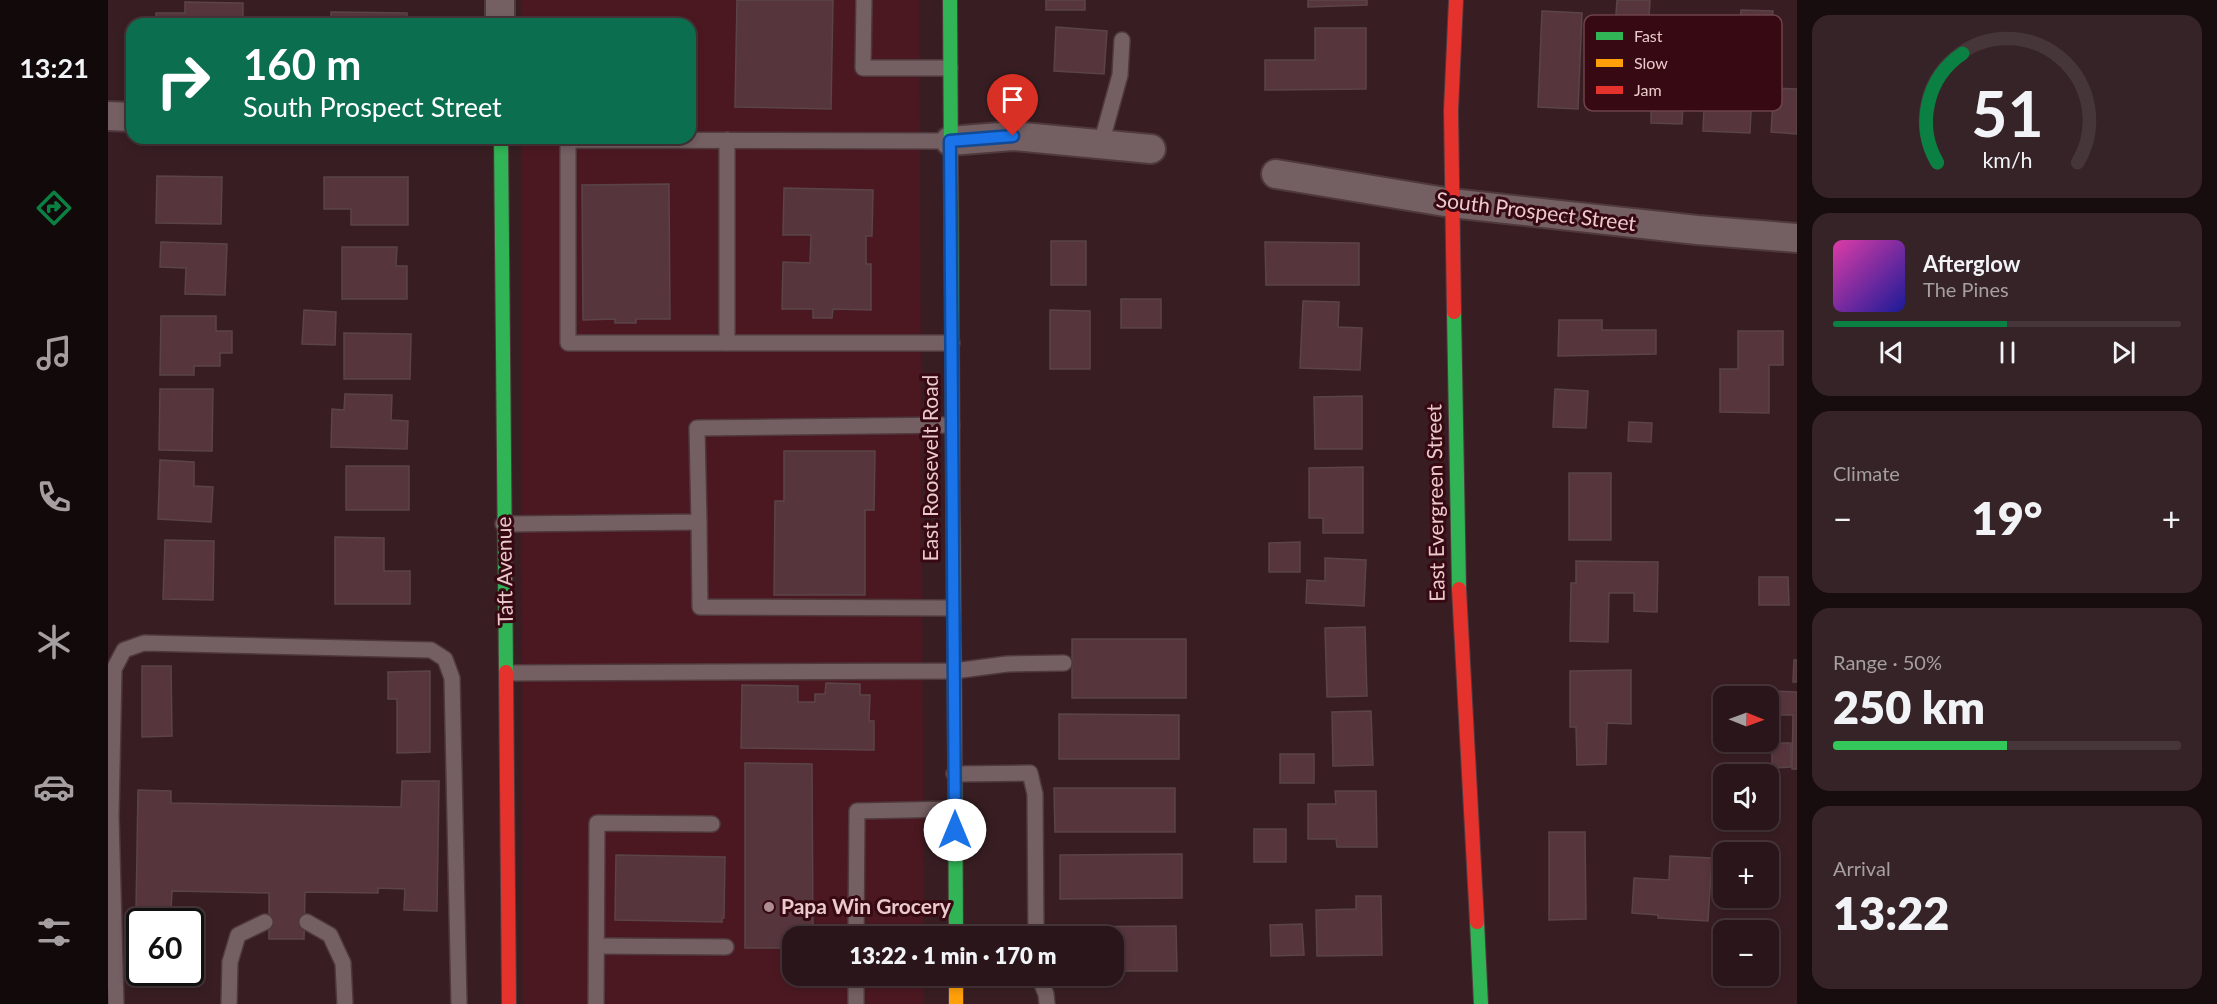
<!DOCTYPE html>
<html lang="en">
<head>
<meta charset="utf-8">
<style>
	:root { --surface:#2a161a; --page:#362327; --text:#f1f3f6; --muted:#a59fa2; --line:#463539; --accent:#0b8043 }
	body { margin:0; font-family:Lato,sans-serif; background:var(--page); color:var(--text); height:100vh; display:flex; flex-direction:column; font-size:22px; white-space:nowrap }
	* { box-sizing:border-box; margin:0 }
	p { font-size:20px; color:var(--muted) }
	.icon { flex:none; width:33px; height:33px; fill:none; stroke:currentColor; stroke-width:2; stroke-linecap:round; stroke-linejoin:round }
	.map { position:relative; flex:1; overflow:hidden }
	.side { display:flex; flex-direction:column; gap:15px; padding:15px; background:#170c0e; width:420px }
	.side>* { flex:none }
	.hud { position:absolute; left:18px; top:18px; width:570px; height:126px; border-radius:18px; box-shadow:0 3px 9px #0003,0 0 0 2px var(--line); background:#0b6e4f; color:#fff; overflow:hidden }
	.needle { width:39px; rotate:91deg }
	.controls { position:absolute; left:1605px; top:686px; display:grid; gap:12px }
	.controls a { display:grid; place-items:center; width:66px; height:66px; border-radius:12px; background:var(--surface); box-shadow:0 3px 9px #0003,0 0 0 2px var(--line); font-size:30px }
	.speed { position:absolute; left:18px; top:908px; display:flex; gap:12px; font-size:30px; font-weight:700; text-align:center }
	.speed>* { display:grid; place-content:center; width:78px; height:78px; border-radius:50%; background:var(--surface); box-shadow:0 3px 9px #0003,0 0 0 2px var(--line); line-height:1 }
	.speed .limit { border:3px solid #111; border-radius:9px; background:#fff; color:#111 }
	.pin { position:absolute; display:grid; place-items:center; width:51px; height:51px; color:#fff; margin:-62px -26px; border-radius:50% 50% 50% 0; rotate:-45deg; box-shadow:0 0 6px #0007 }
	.pin .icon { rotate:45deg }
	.me { position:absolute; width:66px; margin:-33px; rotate:0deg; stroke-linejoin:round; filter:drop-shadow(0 0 4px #0008) }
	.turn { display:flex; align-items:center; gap:21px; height:126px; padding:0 18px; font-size:27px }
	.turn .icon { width:78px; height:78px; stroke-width:2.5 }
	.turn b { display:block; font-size:42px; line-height:51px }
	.big { font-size:45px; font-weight:800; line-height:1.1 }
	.side .card { flex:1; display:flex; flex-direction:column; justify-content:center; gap:9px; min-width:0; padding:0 21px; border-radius:18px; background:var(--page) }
	.side .dial { align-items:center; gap:0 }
	.dial svg { height:156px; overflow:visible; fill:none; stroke:var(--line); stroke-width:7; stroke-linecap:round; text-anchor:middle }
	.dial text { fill:var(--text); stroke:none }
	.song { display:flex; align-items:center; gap:18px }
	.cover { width:72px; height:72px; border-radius:9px; background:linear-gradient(135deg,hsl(320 70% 55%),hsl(240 70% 35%)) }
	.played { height:6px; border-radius:3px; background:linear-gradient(90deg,var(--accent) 50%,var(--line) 50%) }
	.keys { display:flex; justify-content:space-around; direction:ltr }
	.heat { display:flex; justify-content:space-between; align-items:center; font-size:33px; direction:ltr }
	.charge { height:9px; border-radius:4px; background:linear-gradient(90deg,#34c759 50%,var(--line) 0) }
	.trip { position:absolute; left:674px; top:926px; width:342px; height:60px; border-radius:18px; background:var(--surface); box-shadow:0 3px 9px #0003,0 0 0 2px var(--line); font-weight:800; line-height:60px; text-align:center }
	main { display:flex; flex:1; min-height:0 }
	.tabs { display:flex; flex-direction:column; width:108px; justify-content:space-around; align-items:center; background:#11090a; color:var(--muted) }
	.tabs .icon { width:42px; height:42px }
	.tabs .current { color:var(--accent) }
	.tabs b { font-size:27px; color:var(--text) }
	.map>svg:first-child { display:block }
	.built { fill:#4b1821 }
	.building { fill:#57353d; stroke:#5a4447; stroke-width:1.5 }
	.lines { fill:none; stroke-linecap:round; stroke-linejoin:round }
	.lane-casing { stroke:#4f393c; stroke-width:18 }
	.street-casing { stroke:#4f393c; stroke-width:32 }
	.fast-casing { stroke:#4f393c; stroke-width:16 }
	.slow-casing { stroke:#4f393c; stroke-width:16 }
	.jam-casing { stroke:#4f393c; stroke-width:16 }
	.lane { stroke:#745f62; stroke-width:15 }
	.street { stroke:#745f62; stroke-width:28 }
	.fast { stroke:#30b455; stroke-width:14 }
	.slow { stroke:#ff9f0a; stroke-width:14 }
	.jam { stroke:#e5322d; stroke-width:14 }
	.route-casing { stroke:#114b97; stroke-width:15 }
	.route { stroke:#1a73e8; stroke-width:10 }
	.poi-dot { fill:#ac8e92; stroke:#370912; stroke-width:2 }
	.labels { text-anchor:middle; stroke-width:6; stroke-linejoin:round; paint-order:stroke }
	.street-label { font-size:21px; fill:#ebcacd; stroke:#370912 }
	.poi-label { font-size:21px; font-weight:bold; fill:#ebcacd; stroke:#370912; text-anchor:start }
	.key { fill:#370912; stroke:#6d434a; stroke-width:1.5 }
	.key-label { font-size:16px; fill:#ebcacd }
</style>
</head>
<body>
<main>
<nav class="tabs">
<b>13:21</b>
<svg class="icon current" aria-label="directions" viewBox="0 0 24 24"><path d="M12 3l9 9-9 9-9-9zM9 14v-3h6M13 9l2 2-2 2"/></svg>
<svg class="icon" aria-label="music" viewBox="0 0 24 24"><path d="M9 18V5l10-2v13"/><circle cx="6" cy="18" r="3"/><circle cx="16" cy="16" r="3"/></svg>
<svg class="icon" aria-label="phone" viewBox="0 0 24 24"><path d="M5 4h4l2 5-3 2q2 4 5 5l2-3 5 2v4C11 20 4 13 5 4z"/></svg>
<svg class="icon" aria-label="climate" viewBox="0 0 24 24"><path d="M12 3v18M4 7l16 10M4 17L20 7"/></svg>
<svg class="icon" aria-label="car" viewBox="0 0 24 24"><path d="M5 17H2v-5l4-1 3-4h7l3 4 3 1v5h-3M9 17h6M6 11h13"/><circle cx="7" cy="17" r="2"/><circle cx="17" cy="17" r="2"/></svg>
<svg class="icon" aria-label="filters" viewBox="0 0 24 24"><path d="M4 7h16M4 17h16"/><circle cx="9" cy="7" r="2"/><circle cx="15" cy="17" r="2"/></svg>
</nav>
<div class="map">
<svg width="1689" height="1004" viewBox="0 0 1689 1004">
	<rect width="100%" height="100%" fill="#381e23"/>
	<polygon class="built" points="413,0 811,0 816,936 684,936 684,975 816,975 816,1004 415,1004 413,138 582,138 582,24 413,24"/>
	<g class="building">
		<polygon points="629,0 725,0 723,109 627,107"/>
		<rect x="938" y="0" width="39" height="10"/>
		<polygon points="1200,0 1259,0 1259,5 1200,7"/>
		<polygon points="1509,0 1542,0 1540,31 1507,29"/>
		<polygon points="77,2 135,3 135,24 48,24 48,13 77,13"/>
		<polygon points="1633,10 1665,11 1663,45 1631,44"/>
		<polygon points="1434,11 1474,13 1470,109 1430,107"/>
		<polygon points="223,12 299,13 299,24 223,24"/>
		<polygon points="948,27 999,31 996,74 946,71"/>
		<polygon points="1207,28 1258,28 1258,89 1157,90 1157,60 1207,60"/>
		<polygon points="1513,62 1577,66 1574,124 1543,123 1543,102 1511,101"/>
		<polygon points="1598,63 1645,65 1642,133 1595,131"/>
		<polygon points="1666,88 1689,89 1689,134 1663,132"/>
		<polygon points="49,176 114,177 113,224 48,223"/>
		<polygon points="216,177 300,177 300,225 243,225 243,209 216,209"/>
		<polygon points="561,184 562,319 528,319 528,323 507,323 507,319 475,320 474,185"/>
		<polygon points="676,188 765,190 764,236 758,236 758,264 763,264 763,310 725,309 724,318 705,318 705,309 674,309 675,262 702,263 703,235 675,235"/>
		<rect x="943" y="241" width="35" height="44"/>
		<polygon points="53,242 119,244 117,295 77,294 78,268 52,267"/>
		<polygon points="1157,242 1251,243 1251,285 1158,285"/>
		<polygon points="234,247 289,247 288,266 299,266 299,299 234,299"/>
		<rect x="1013" y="299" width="40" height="29"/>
		<polygon points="1195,301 1231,302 1230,327 1254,328 1252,370 1192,368"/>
		<polygon points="196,310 228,312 227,345 194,344"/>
		<polygon points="942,310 982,311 982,369 942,369"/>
		<polygon points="53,316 108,316 108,331 124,331 124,353 112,353 112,366 86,366 86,375 52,375"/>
		<polygon points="1451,320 1494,320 1494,330 1548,330 1548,354 1450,356"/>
		<polygon points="1630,331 1675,331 1675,365 1661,365 1661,413 1612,412 1612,369 1630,369"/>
		<polygon points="236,333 303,334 302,379 236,379"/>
		<polygon points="52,389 105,389 104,451 51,450"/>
		<polygon points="1447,389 1480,391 1478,428 1445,427"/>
		<polygon points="237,394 284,395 283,420 300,421 299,449 223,447 224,409 236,410"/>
		<polygon points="1254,396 1254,449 1207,449 1206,397"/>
		<polygon points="1521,422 1544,423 1543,442 1520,441"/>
		<polygon points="676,451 767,451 766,510 757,510 757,595 666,595 667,501 676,501"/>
		<polygon points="52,460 86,462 86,486 105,487 103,522 50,519"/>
		<rect x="238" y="466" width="63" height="44"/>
		<polygon points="1255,467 1255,533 1215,533 1215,518 1201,518 1201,468"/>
		<rect x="1461" y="473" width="42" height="67"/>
		<polygon points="227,537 276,538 276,571 302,571 302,604 227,604"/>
		<polygon points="57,540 106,541 105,600 55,599"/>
		<polygon points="1192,542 1192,572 1161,572 1161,543"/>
		<polygon points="1217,558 1258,560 1256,606 1198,603 1199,580 1217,581"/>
		<polygon points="1468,561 1550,562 1549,612 1526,611 1526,593 1501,593 1500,642 1462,641 1463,583 1468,583"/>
		<polygon points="1651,577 1680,577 1681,605 1651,605"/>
		<polygon points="1257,627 1259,696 1219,697 1217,628"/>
		<rect x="964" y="639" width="114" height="59"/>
		<polygon points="1686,660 1689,660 1689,682 1685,682"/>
		<polygon points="34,666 63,666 64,736 34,737"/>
		<polygon points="1523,670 1523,724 1499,723 1498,764 1469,765 1468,727 1462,727 1462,671"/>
		<polygon points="322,671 322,752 289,753 289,699 280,699 280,672"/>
		<polygon points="718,683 752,684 752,695 762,695 761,721 766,721 766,750 633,748 634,685 690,686 690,702 707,702 707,694 717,694"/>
		<polygon points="1661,691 1689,692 1689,769 1684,769 1685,715 1660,715"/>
		<polygon points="1263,711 1265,765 1225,766 1224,712"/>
		<polygon points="951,714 1071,715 1071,759 951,759"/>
		<polygon points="1664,743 1683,743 1683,767 1664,768"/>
		<rect x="1172" y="754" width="34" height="29"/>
		<polygon points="637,763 704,764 705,936 684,936 684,948 637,948"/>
		<polygon points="294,781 331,781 329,911 296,910 297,889 270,888 270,893 197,892 196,939 161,939 161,893 64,891 63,911 28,911 30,790 63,791 63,803 293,807"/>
		<polygon points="946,788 1067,788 1067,832 947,832"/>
		<polygon points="1227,791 1268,791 1269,847 1229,847 1228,839 1200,839 1200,804 1228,804"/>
		<rect x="1146" y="829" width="32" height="33"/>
		<polygon points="1441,832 1477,832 1478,919 1441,920"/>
		<polygon points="1074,854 1074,898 952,899 952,855"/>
		<polygon points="508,855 617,857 616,918 614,918 614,922 507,920"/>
		<polygon points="1562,856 1604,858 1600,921 1550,918 1550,915 1524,913 1526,878 1561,880"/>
		<polygon points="1248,896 1273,896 1274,955 1209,956 1208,910 1248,909"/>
		<polygon points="1194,924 1196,955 1163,956 1162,925"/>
		<polygon points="1068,926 1069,971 1005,971 1005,936 947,936 947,927"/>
	</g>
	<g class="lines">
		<defs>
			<g id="lane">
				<polyline points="756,0 755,68 842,68"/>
				<polyline points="842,141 460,140 460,343 844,343"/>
				<polyline points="993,144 1012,75 1014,40"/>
				<polyline points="619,343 619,140"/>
				<polyline points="591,522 592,607 845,608"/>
				<polyline points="395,524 591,522 589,428 844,425"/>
				<polyline points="399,673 846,671 899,664 956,663"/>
				<polyline points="846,774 922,773 927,794 928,936"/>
				<polyline points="199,922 222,935 235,963 237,1004"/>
				<polyline points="748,936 749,811 847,809"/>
				<polyline points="489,946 618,947"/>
				<polyline points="748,975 748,1004"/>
				<polyline points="930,975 938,994 939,1004"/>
				<polyline points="8,1004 3,816 6,669 16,650 36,643 323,650 337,659 344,678 351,1004"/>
				<polyline points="121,1004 122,962 130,935 157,922"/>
				<polyline points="488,1004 489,823 604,824"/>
			</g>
			<g id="street">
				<polyline points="392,0 392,24"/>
				<polyline points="0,116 24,117"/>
				<polyline points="842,141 905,136 1043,149"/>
				<polyline points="1168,174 1343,203 1589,230 1689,238"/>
			</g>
			<g id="fast">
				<polyline points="842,0 845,508"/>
				<polyline points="393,138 398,672"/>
				<polyline points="1346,312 1351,589"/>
				<polyline points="847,764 848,936"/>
				<polyline points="1369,922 1373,1004"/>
			</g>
			<g id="slow">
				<polyline points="845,508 847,764"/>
				<polyline points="848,975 848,1004"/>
			</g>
			<g id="jam">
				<polyline points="1346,312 1343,110 1348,0"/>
				<polyline points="1351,589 1369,922"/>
				<polyline points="398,672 401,1004"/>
			</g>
		</defs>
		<use href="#lane" class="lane-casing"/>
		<use href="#street" class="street-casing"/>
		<use href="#fast" class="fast-casing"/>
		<use href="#slow" class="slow-casing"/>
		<use href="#jam" class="jam-casing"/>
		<use href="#lane" class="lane"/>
		<use href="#street" class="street"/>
		<use href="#fast" class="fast"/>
		<use href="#slow" class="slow"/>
		<use href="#jam" class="jam"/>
	</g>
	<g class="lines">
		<defs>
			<polyline id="route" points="847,830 842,141 905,136"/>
		</defs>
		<use href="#route" class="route-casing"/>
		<use href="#route" class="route"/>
	</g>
	<circle class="poi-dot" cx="661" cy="907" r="6"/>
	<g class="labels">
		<g class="street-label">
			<text transform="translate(1428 212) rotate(7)" y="7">South Prospect Street</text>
			<text transform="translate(823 468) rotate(-90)" y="7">East Roosevelt Road</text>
			<text transform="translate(1328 503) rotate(-91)" y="7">East Evergreen Street</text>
			<text transform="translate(397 571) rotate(-91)" y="7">Taft Avenue</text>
		</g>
		<g class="poi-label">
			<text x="673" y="914">Papa Win Grocery</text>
		</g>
	</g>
	<rect x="1476" y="15" width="198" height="96" rx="9" class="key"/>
	<rect x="1488" y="32" width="27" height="8" fill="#30b455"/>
	<rect x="1488" y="59" width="27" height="8" fill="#ff9f0a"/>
	<rect x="1488" y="86" width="27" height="8" fill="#e5322d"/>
	<g class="key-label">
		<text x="1526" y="42">Fast</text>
		<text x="1526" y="69">Slow</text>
		<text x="1526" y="96">Jam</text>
	</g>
</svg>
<div class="controls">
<a><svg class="needle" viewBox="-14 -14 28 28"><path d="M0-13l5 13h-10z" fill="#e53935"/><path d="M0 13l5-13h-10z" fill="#a59fa2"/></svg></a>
<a><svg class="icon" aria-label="sound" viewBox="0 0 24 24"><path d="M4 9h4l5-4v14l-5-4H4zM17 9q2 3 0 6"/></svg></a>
<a>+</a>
<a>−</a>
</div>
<div class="speed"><div class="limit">60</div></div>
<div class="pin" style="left:905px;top:136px;background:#d93025"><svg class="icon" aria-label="arrive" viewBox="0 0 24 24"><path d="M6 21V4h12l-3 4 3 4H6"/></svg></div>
<svg class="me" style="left:847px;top:830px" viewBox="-20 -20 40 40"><circle r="19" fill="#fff"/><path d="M0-13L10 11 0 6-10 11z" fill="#1a73e8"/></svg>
<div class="trip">13:22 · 1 min · 170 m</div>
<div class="hud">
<div class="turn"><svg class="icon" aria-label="right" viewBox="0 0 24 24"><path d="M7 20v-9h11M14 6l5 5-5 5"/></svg><div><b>160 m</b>South Prospect Street</div></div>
</div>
</div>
<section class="side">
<div class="card dial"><svg viewBox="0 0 100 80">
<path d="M14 69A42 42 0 1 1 86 69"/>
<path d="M14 69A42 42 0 0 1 27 13" stroke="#0b8043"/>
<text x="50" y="56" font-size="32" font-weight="700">51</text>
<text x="50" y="72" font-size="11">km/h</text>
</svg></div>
<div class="card">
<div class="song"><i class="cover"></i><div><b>Afterglow</b><p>The Pines</p></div></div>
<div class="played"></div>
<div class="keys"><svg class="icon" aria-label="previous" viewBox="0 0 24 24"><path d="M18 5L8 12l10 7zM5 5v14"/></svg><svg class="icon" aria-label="pause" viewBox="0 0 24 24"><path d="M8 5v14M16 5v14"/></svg><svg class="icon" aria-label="next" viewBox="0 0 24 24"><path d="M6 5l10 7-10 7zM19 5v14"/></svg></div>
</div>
<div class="card"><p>Climate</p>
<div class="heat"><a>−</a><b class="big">19°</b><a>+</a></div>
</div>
<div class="card"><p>Range · 50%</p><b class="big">250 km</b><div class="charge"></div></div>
<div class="card"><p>Arrival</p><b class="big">13:22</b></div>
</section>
</main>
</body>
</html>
